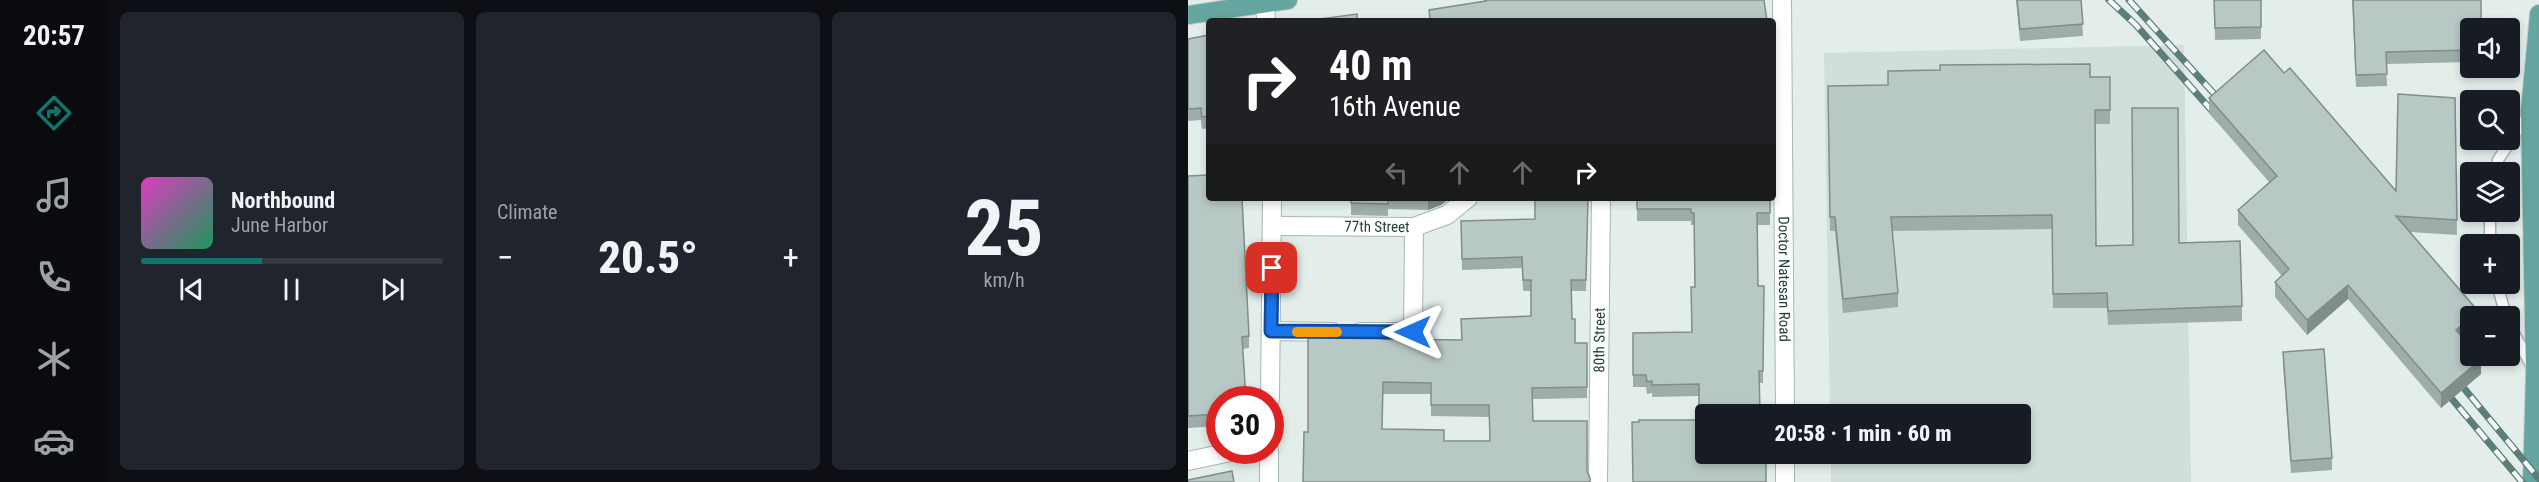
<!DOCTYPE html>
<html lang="en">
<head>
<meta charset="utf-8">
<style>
	:root { --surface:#171b24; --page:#20242c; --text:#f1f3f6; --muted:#9ea1a6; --line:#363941; --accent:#0f766e }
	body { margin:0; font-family:"Roboto Condensed",sans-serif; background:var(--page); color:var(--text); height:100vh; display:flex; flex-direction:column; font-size:22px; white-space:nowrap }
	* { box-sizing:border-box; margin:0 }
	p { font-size:20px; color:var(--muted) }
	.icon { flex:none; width:33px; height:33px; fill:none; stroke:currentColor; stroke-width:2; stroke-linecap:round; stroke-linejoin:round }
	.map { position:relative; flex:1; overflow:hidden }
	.side { display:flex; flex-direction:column; gap:12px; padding:12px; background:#0d0f14; width:1080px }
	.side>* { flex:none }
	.guide { position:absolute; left:18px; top:18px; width:570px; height:183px; border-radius:6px; box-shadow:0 3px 9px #0003; background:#202124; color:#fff; overflow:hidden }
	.fabs { position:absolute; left:1272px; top:18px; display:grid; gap:12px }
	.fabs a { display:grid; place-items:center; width:60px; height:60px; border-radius:6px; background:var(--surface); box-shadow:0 3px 9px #0003; font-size:30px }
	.speed { position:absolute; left:18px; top:386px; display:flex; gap:12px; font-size:30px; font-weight:700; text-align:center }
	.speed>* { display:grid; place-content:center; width:78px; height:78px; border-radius:50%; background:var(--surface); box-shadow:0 3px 9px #0003; line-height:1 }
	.speed .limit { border:9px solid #d22; background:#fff; color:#111 }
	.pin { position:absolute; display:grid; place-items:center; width:51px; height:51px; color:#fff; margin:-26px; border-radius:12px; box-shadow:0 3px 9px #0006 }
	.me { position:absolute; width:66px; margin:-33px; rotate:270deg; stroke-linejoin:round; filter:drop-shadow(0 0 4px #0008) }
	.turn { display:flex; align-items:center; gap:21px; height:126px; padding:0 24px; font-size:27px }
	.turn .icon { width:78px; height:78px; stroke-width:2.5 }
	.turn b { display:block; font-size:42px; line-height:51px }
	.lanes { display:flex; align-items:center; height:57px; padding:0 24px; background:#0003; justify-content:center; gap:30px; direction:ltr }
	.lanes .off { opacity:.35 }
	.big { font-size:45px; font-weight:800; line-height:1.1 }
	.side .tile { flex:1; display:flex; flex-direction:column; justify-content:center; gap:9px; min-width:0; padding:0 21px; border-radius:9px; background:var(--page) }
	.side .dial { align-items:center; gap:0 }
	.dial b { font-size:78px; line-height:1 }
	.song { display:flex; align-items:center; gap:18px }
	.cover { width:72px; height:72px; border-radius:9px; background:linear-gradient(135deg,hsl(310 70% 55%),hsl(150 70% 35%)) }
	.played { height:6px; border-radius:3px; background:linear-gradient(90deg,var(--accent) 40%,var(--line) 40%) }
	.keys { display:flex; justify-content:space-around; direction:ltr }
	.heat { display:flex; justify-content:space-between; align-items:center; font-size:33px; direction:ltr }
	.side .tiles { flex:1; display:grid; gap:12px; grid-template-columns:repeat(3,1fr) }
	.trip { position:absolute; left:507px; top:404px; width:336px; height:60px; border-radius:6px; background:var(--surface); box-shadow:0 3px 9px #0003; font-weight:800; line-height:60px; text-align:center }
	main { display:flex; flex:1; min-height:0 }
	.tabs { display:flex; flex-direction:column; width:108px; justify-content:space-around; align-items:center; background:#090b0e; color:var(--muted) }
	.tabs .icon { width:42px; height:42px }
	.tabs .selected { color:var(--accent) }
	.tabs b { font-size:27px; color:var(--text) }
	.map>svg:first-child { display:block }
	.built { fill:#d1deda }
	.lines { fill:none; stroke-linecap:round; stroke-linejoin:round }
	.service-casing { stroke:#a5b7b4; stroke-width:13 }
	.minor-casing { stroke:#a5b7b4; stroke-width:20 }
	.tertiary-casing { stroke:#a5b7b4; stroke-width:20 }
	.primary-casing { stroke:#c1cac9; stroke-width:20 }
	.service { stroke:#fff; stroke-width:10 }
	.minor { stroke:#fff; stroke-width:18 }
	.tertiary { stroke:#fff; stroke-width:18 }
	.primary { stroke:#65a7a0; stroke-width:18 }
	.rail-casing { stroke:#5c7d79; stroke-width:7 }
	.rail { stroke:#f4faf8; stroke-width:4.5; stroke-dasharray:14; stroke-linecap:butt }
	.wall { fill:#9eada9; fill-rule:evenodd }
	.shaded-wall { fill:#818d8a }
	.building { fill:#b8c9c5; stroke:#818d8a; stroke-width:1.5; fill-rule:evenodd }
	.route-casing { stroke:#114b97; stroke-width:15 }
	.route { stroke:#1a73e8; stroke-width:10 }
	.slow { stroke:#f59e0b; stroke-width:10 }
	.labels { text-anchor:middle; stroke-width:6; stroke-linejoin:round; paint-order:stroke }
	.street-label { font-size:15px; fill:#21413e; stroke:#f4faf8 }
</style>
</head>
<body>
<main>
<nav class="tabs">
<b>20:57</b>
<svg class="icon selected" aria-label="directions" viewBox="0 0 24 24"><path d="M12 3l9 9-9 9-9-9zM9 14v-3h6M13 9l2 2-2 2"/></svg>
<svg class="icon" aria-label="music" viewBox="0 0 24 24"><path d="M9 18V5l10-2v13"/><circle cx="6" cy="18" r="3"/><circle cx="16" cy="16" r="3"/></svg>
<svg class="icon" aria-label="phone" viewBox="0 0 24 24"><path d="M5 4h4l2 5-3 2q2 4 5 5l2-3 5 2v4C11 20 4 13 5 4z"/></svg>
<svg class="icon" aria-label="climate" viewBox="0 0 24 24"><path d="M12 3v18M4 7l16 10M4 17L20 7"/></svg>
<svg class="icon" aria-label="car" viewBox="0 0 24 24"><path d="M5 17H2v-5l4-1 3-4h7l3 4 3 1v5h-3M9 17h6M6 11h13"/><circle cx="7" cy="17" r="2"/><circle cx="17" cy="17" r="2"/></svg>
</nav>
<section class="side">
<div class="tiles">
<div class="tile">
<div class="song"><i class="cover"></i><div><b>Northbound</b><p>June Harbor</p></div></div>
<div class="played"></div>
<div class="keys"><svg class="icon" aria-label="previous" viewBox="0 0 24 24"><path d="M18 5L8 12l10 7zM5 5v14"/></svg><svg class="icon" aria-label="pause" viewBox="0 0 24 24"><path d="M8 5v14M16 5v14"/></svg><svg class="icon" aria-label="next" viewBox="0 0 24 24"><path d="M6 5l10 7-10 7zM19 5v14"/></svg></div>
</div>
<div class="tile"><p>Climate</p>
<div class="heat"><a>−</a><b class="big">20.5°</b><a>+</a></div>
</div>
<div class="tile dial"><b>25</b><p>km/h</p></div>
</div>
</section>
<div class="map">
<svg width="1351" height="482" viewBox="0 0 1351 482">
	<rect width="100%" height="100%" fill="#e3eeeb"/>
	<polygon class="built" points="996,45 1003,482 643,482 643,453 832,453 832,414 642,414 636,53"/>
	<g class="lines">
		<defs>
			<g id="service">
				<polyline points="1308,172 1310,160 1341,113"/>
				<polyline points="1302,212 1302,244"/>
				<polyline points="1309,284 1318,316"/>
				<polyline points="1322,326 1344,367"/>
			</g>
			<g id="minor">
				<path id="s1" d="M 594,0 L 597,414"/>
				<path id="s2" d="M 85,226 L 226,227 L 225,332 L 172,332"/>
				<polyline points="226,227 259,215 280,198"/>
				<polyline points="83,331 145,332"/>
				<polyline points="597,453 597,482"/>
				<path id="s3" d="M 410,482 L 413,198"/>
			</g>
			<g id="tertiary">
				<polyline points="77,3 78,21"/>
				<polyline points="82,399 84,198"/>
				<polyline points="81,450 81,482"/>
				<polyline points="0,461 52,450"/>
			</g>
			<g id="primary">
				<polyline points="0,15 100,0"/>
				<polyline points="1344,482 1347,373 1342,111 1351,14"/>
			</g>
		</defs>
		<use href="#service" class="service-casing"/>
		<use href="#minor" class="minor-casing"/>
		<use href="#tertiary" class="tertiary-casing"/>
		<use href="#primary" class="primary-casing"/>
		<use href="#service" class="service"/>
		<use href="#minor" class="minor"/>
		<use href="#tertiary" class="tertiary"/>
		<use href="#primary" class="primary"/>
		<defs>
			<g id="rail">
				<polyline points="921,0 948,25 1032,120"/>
				<polyline points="941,0 1038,107"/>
				<polyline points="1265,375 1351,479"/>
				<polyline points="1253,386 1334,482"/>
			</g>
		</defs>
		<use href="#rail" class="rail-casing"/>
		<use href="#rail" class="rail"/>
	</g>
	<g class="wall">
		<polygon points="828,0 893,0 895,36 832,41"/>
		<polygon points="1026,0 1073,0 1073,39 1027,40"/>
		<polygon points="1164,0 1293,0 1282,28 1282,62 1198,64 1199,86 1168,87"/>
		<polygon points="21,35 21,128 14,129 13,120 0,121 0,39"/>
		<polygon points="1096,73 1208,191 1267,98 1269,235 1222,232 1290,316 1275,338 1293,374 1253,408 1160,299 1119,335 1087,297 1087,282 1094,276 1050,225 1050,210 1081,182 1021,113 1021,98"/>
		<polygon points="902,77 922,77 922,124 907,124 908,246 991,243 1054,306 1054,321 920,325 919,308 865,308 864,229 704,231 710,293 710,307 655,313 647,231 642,231 640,86 700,85"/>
		<polygon points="0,176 61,336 61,348 54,349 32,399 32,426 0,428"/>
		<polygon points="163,198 262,198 253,205 240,210 200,209 200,216 163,215"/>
		<path d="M 400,198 L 398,291 L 383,291 L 384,319 L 387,343 L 399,343 L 399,398 L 345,399 L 345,421 L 399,471 L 120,432 L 195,339 L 273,340 L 273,319 L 343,316 L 343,291 L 335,291 L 334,268 L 274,270 L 273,232 L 347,219 ZM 195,394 L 243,394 L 243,416 L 301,417 L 301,441 L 256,441 L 194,429 Z"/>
		<polygon points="449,198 582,198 582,225 569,225 570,286 576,286 575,383 571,383 511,420 511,396 464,397 464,393 459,394 458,387 445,387 445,333 503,332 507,287 506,225 503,225 503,221 449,221"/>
		<polygon points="1095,352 1144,458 1144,470 1103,473 1095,364"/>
	</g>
	<g class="shaded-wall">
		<polygon points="240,198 262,198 253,205 240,210"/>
		<polygon points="1160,285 1160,299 1119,335 1119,320"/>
		<polygon points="1290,311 1290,316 1283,316"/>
		<polygon points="1282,317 1282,332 1268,345 1268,330"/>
		<polygon points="1293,359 1293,374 1253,408 1253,393"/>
	</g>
	<g class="building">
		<polygon points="297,0 576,0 579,21 230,21 242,19 241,10 298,1"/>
		<polygon points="829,0 893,0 895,24 832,29"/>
		<polygon points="1026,0 1073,0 1073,27 1027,28"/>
		<polygon points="1165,0 1293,0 1293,28 1282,28 1282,50 1198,52 1199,74 1168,75"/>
		<polygon points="169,14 169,21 117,21"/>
		<polygon points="21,35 21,116 14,117 13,108 0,109 0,39"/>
		<polygon points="1076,50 1096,73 1102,68 1208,191 1210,94 1267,98 1269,220 1208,216 1290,311 1268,330 1282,346 1282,356 1290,356 1293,359 1253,393 1160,285 1119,320 1087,282 1101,269 1050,210 1089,176 1021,98"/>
		<polygon points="902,64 902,77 922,77 922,110 907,110 908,246 945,245 944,108 990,108 991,243 1052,241 1054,306 920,311 919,293 865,294 864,215 703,217 710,293 655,299 647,217 642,217 640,86 700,85 700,71 752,70 752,65"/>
		<polygon points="21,175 21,198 54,198 61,336 54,337 58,399 32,399 32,414 0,416 0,176"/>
		<polygon points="163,198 200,198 200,204 163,203"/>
		<path d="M 347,198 L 400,198 L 398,280 L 383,280 L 384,319 L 387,319 L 387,343 L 399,343 L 399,387 L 344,388 L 345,421 L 399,421 L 399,471 L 402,478 L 402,482 L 115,482 L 116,432 L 120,432 L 120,331 L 195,332 L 195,339 L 274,340 L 273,319 L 343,316 L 343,280 L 335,280 L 334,257 L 274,259 L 273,221 L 347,219 ZM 195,382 L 243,383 L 243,405 L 301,405 L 302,441 L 256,441 L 256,430 L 194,429 Z"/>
		<polygon points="449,198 582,198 582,213 569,213 570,286 576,286 575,371 571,371 572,412 578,412 578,414 518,414 518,453 578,453 578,482 445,482 444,422 451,422 451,420 511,420 511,384 464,385 464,381 459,382 458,375 445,375 445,333 504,332 503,287 507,287 506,213 503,213 503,209 449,209"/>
		<polygon points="1136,349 1144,458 1103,461 1095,352"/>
		<polygon points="44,471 46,482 0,482 0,480"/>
	</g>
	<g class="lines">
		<defs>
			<polyline id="route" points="84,268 83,331 225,332"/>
		</defs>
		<use href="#route" class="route-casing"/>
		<use href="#route" class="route"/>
		<polyline class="slow" points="109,332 149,332"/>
	</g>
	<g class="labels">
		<g class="street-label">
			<text dy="5" stroke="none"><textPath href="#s2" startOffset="104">77th Street</textPath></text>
			<text dy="5" stroke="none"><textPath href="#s1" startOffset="279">Doctor Natesan Road</textPath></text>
			<text dy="5" stroke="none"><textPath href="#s3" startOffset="142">80th Street</textPath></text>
		</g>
	</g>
</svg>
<div class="fabs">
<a><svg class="icon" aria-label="sound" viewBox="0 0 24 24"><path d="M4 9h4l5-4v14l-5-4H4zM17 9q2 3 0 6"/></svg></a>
<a><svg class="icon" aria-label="search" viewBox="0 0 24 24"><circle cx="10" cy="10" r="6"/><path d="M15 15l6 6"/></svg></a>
<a><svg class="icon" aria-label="layers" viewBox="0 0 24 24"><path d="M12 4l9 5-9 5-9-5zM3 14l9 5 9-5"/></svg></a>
<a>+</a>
<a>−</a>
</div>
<div class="speed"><div class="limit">30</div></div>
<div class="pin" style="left:84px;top:268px;background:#d93025"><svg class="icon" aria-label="arrive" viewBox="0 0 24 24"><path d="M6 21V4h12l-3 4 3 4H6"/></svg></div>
<svg class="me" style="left:225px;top:332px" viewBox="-20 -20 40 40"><path d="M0-17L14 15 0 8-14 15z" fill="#1a73e8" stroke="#fff" stroke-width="4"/></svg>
<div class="trip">20:58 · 1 min · 60 m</div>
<div class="guide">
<div class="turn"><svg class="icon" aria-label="right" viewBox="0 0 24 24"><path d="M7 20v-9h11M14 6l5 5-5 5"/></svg><div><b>40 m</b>16th Avenue</div></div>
<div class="lanes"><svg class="icon off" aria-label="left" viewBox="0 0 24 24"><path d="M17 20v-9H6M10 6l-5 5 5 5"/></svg><svg class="icon off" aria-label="ahead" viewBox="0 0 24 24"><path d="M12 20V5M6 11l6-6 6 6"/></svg><svg class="icon off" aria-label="ahead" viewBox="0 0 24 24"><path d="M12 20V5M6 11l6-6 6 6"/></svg><svg class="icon" aria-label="right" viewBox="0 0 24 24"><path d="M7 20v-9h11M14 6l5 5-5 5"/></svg></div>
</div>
</div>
</main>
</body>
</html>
